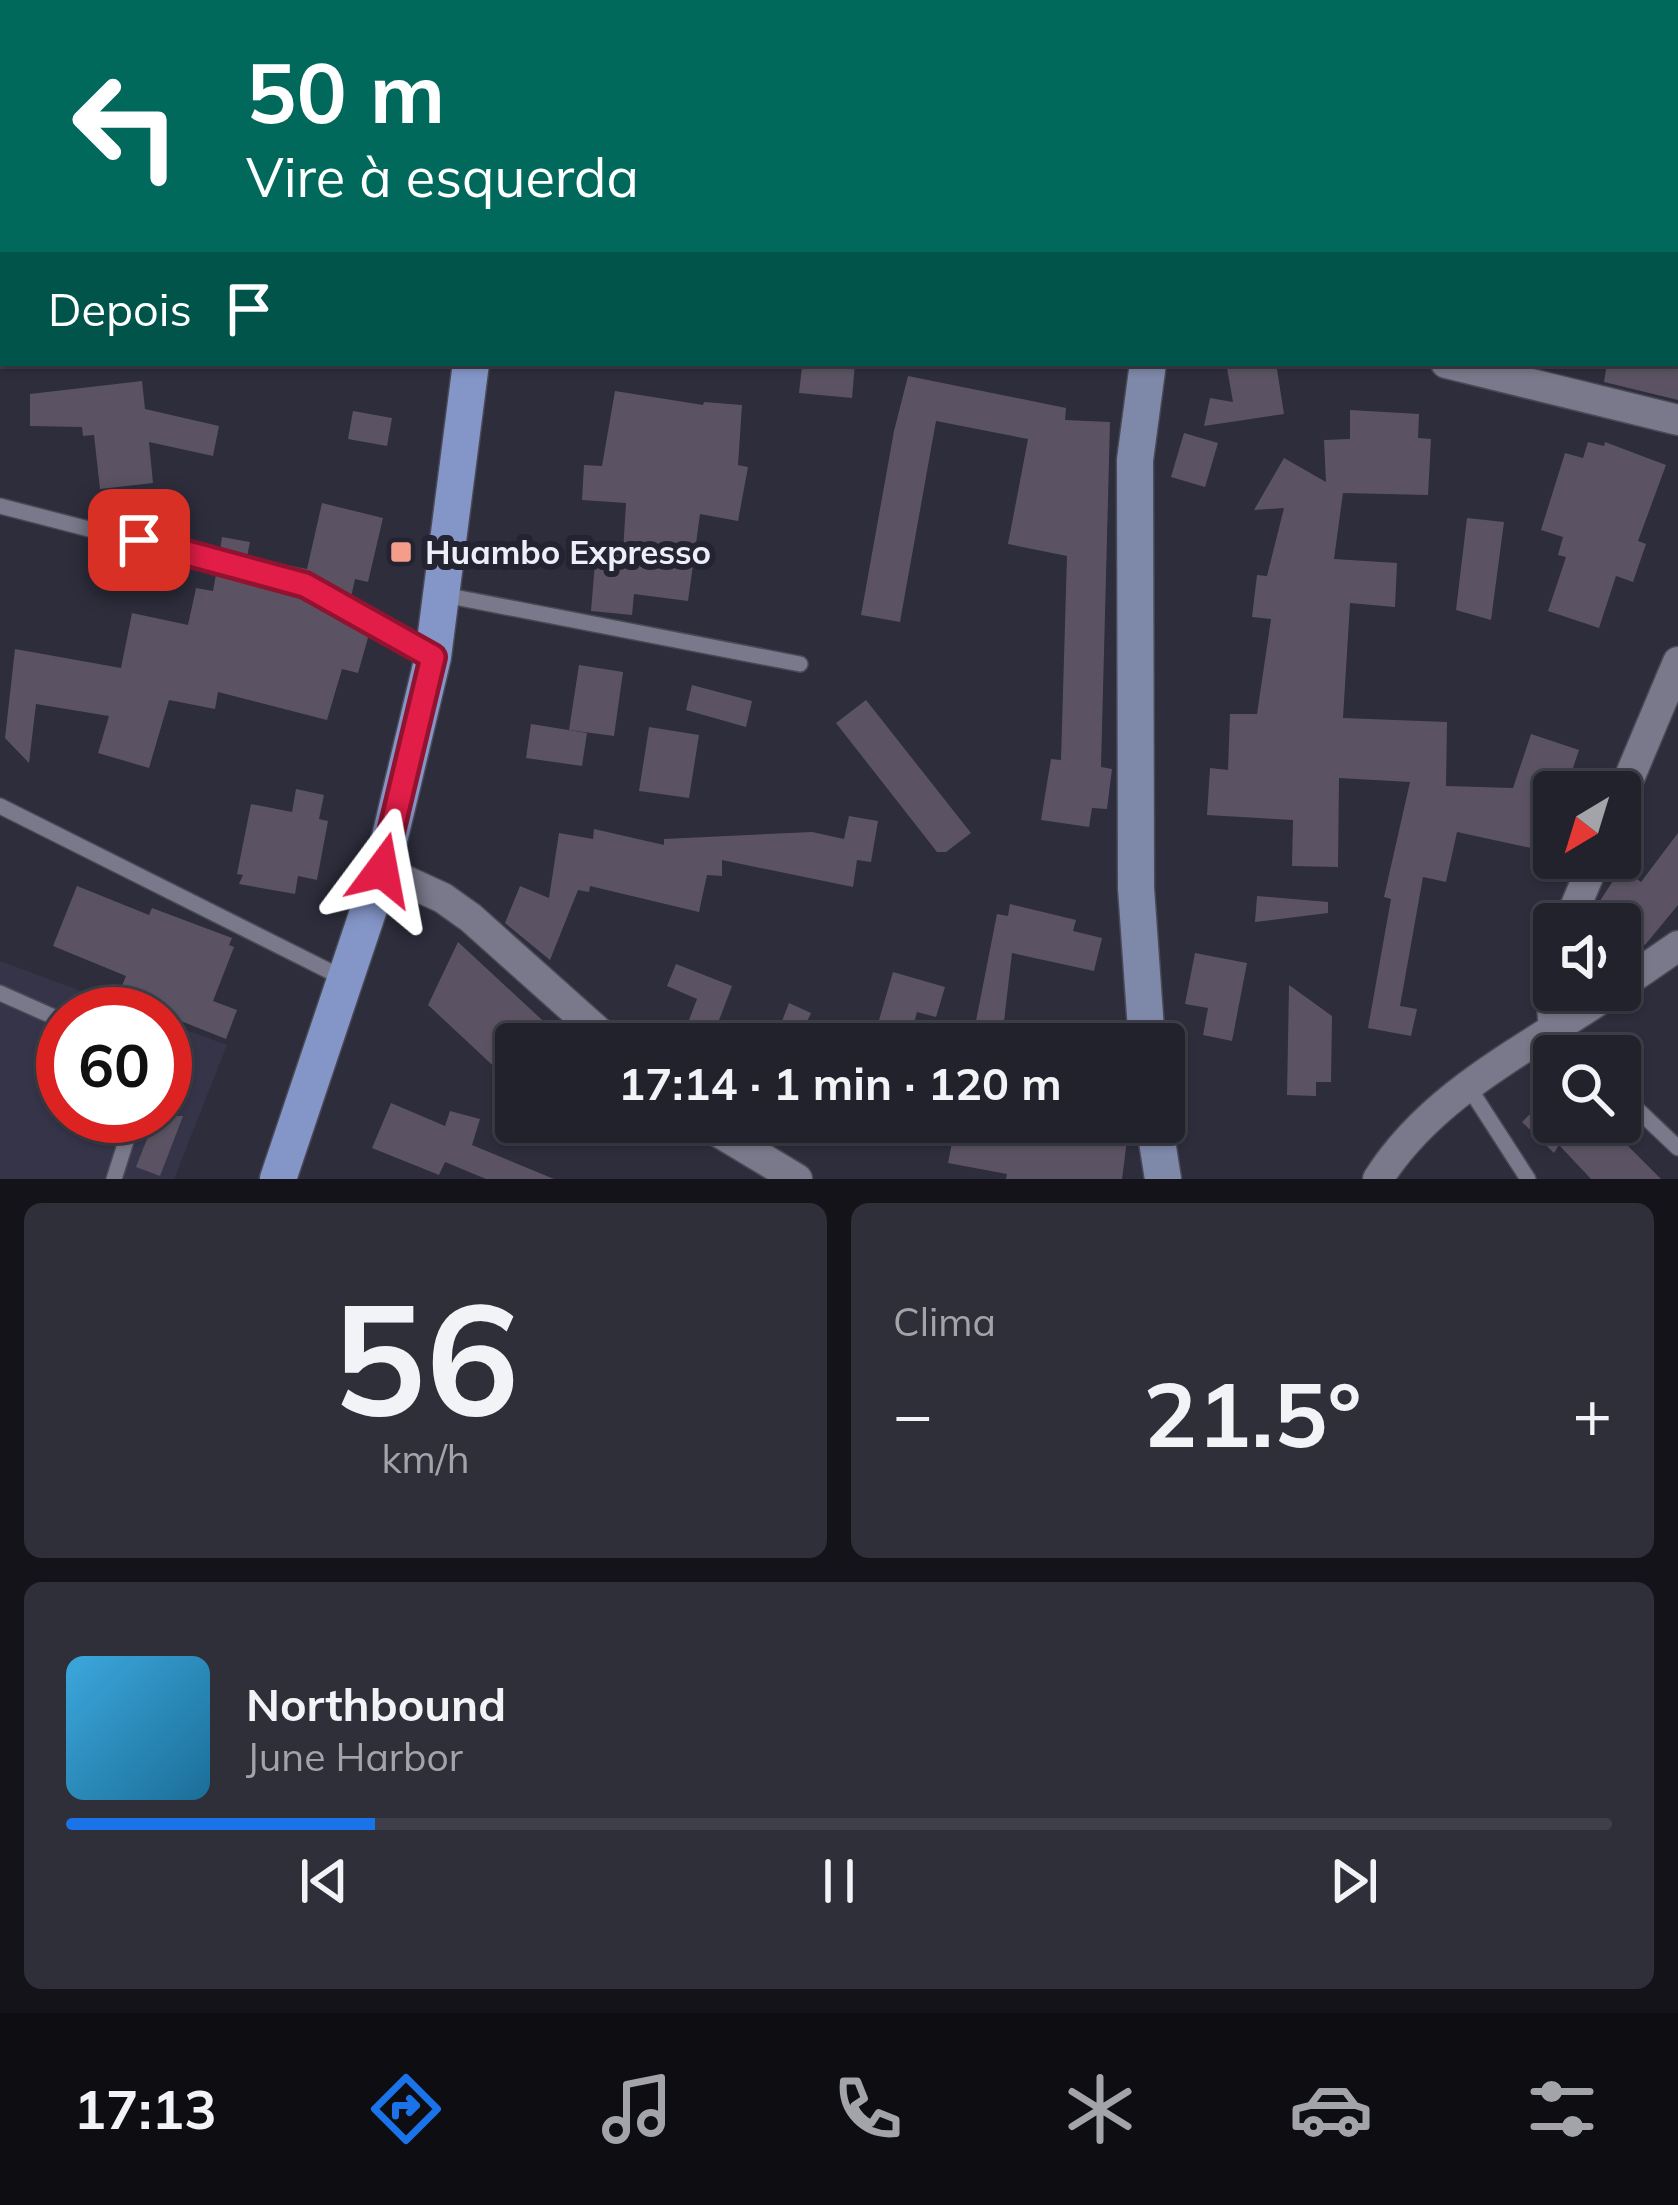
<!DOCTYPE html>
<html lang="pt">
<head>
<meta charset="utf-8">
<style>
	:root { --surface:#22222d; --page:#2e2f39; --text:#f1f3f6; --muted:#a2a4aa; --line:#3f3f49; --accent:#1a73e8 }
	body { margin:0; font-family:Mulish,sans-serif; background:var(--page); color:var(--text); height:100vh; display:flex; flex-direction:column; font-size:45px; white-space:nowrap }
	* { box-sizing:border-box; margin:0 }
	p { font-size:39px; color:var(--muted) }
	.icon { flex:none; width:66px; height:66px; fill:none; stroke:currentColor; stroke-width:2; stroke-linecap:round; stroke-linejoin:round }
	.map { position:relative; height:1179px; overflow:hidden }
	.side { display:flex; flex-direction:column; gap:24px; padding:24px; background:#131319; flex:1 }
	.side>* { flex:none }
	.banner { position:absolute; left:0px; top:0px; width:1680px; height:366px; box-shadow:0 3px 9px #0004,0 0 0 3px var(--line); background:#00695c; color:#fff; overflow:hidden }
	.needle { width:78px; rotate:218deg }
	.buttons { position:absolute; left:1533px; top:771px; display:grid; gap:24px }
	.buttons a { display:grid; place-items:center; width:108px; height:108px; border-radius:12px; background:var(--surface); box-shadow:0 3px 9px #0004,0 0 0 3px var(--line); font-size:60px }
	.speed { position:absolute; left:36px; top:987px; display:flex; gap:24px; font-size:60px; font-weight:700; text-align:center }
	.speed>* { display:grid; place-content:center; width:156px; height:156px; border-radius:50%; background:var(--surface); box-shadow:0 3px 9px #0004,0 0 0 3px var(--line); line-height:1 }
	.speed .limit { border:18px solid #d22; background:#fff; color:#111 }
	.pin { position:absolute; display:grid; place-items:center; width:102px; height:102px; color:#fff; margin:-51px; border-radius:24px; box-shadow:0 6px 18px #0006 }
	.me { position:absolute; width:132px; margin:-66px; rotate:13deg; stroke-linejoin:round; filter:drop-shadow(0 0 9px #0008) }
	.turn { display:flex; align-items:center; gap:42px; height:252px; padding:0 48px; font-size:54px }
	.turn .icon { width:156px; height:156px; stroke-width:2.5 }
	.turn b { display:block; font-size:84px; line-height:102px }
	.then { display:flex; align-items:center; height:114px; padding:0 48px; background:#0003; gap:24px; font-size:45px }
	.big { font-size:90px; font-weight:700; line-height:1.1 }
	.side .card { flex:1; display:flex; flex-direction:column; justify-content:center; gap:18px; min-width:0; padding:0 42px; border-radius:18px; background:var(--page) }
	.side .dial { align-items:center; gap:0 }
	.dial b { font-size:156px; line-height:1 }
	.song { display:flex; align-items:center; gap:36px }
	.cover { width:144px; height:144px; border-radius:18px; background:linear-gradient(135deg,hsl(200 70% 55%),hsl(200 70% 35%)) }
	.played { height:12px; border-radius:6px; background:linear-gradient(90deg,var(--accent) 20%,var(--line) 20%) }
	.keys { display:flex; justify-content:space-around; direction:ltr }
	.heat { display:flex; justify-content:space-between; align-items:center; font-size:66px; direction:ltr }
	.side .tiles { flex:1; display:grid; gap:24px; grid-template-columns:1fr 1fr }
	.card:last-child { grid-column:span 2 }
	.trip { position:absolute; left:495px; top:1023px; width:690px; height:120px; border-radius:12px; background:var(--surface); box-shadow:0 3px 9px #0004,0 0 0 3px var(--line); font-weight:700; line-height:120px; text-align:center }
	.menu { display:flex; height:192px; justify-content:space-around; align-items:center; background:#0e0e12; color:var(--muted) }
	.menu .icon { width:84px; height:84px }
	.menu .selected { color:var(--accent) }
	.menu b { font-size:54px; color:var(--text) }
	.map>svg:first-child { display:block }
	.built { fill:#353449 }
	.building { fill:#5b5363 }
	.lines { fill:none; stroke-linecap:round; stroke-linejoin:round }
	.lane-casing { stroke:#4a4956; stroke-width:18 }
	.street-casing { stroke:#4a4956; stroke-width:33 }
	.secondary-casing { stroke:#4a4956; stroke-width:39 }
	.primary-casing { stroke:#4a4956; stroke-width:39 }
	.lane { stroke:#79798b; stroke-width:15 }
	.street { stroke:#79798b; stroke-width:30 }
	.secondary { stroke:#7e88a9; stroke-width:36 }
	.primary { stroke:#8496c7; stroke-width:36 }
	.route-casing { stroke:#92132f; stroke-width:30 }
	.route { stroke:#e11d48; stroke-width:21 }
	.poi-dot { fill:#f49d8b; stroke:#232332; stroke-width:4.5 }
	.labels { text-anchor:middle; stroke-width:12; stroke-linejoin:round; paint-order:stroke }
	.poi-label { font-size:33px; font-weight:bold; fill:#eeeef9; stroke:#232332; text-anchor:start }
</style>
</head>
<body>
<div class="map">
<svg width="1678" height="1179" viewBox="0 0 1678 1179">
	<rect width="100%" height="100%" fill="#2d2d3c"/>
	<polygon class="built" points="0,961 143,1014 63,1014 63,1116 165,1116 165,1022 227,1045 174,1179 0,1179"/>
	<g class="building">
		<polygon points="814,363 855,363 852,398 799,393 802,367 814,368"/>
		<polygon points="1260,363 1276,363 1284,414 1204,426 1210,398 1233,402 1227,368"/>
		<polygon points="1607,363 1678,363 1678,400 1604,382"/>
		<polygon points="908,376 1066,408 1065,420 1110,422 1101,767 1112,769 1107,809 1092,808 1089,827 1041,820 1051,759 1061,760 1067,556 1008,544 1028,439 936,421 900,622 861,615 894,431"/>
		<polygon points="142,381 145,409 219,426 213,456 149,442 153,483 100,489 94,435 83,436 82,427 30,426 30,394"/>
		<polygon points="615,391 703,405 704,402 742,405 738,465 748,467 738,521 700,514 688,601 634,594 632,615 591,611 596,551 623,553 626,503 582,500 584,465 602,466"/>
		<polygon points="1350,410 1419,414 1418,438 1431,439 1428,495 1343,493 1334,559 1397,563 1395,607 1350,603 1343,718 1447,722 1446,786 1513,788 1531,734 1579,750 1565,792 1554,792 1545,851 1457,832 1446,882 1423,877 1400,1006 1417,1009 1411,1036 1368,1028 1391,899 1384,897 1410,782 1339,778 1338,867 1292,866 1293,820 1207,815 1210,768 1228,770 1230,714 1257,714 1271,619 1252,617 1257,575 1267,576 1284,508 1254,510 1284,458 1326,482 1324,440 1350,439"/>
		<polygon points="353,411 392,418 387,446 348,439"/>
		<polygon points="1184,433 1218,443 1205,487 1171,477"/>
		<polygon points="1588,442 1604,446 1605,442 1666,465 1638,541 1646,544 1633,582 1616,576 1599,628 1548,611 1566,557 1558,555 1563,537 1541,530 1565,453 1583,458"/>
		<polygon points="322,503 383,518 368,582 355,579 351,597 309,574 220,551 222,537 250,542 247,557 307,569"/>
		<polygon points="1467,518 1504,522 1491,620 1456,610"/>
		<polygon points="216,574 300,596 344,624 369,634 358,673 342,669 327,720 218,692 215,709 169,700 149,768 98,753 109,716 36,704 29,763 5,738 15,649 121,668 132,613 188,625 196,588 213,591"/>
		<polygon points="579,665 623,672 614,736 569,730"/>
		<polygon points="692,685 752,701 746,727 686,710"/>
		<polygon points="866,700 971,833 946,852 937,852 836,723"/>
		<polygon points="531,724 587,733 582,766 526,758"/>
		<polygon points="649,727 699,735 689,798 639,791"/>
		<polygon points="296,789 324,795 319,819 328,821 317,880 298,876 295,894 239,884 243,875 237,874 251,804 292,812"/>
		<polygon points="849,816 878,821 871,862 857,860 853,887 722,860 722,876 707,875 699,912 590,886 589,892 578,890 550,960 505,923 520,886 549,898 559,833 593,839 594,829 664,845 664,839 812,832 844,839"/>
		<polygon points="1678,833 1678,905 1645,945 1596,907 1622,867 1641,882"/>
		<polygon points="77,886 149,915 152,908 232,938 229,945 234,947 213,1001 237,1010 226,1039 118,996 126,976 53,946"/>
		<polygon points="1257,896 1328,902 1328,913 1255,922"/>
		<polygon points="1010,904 1076,920 1073,931 1102,938 1094,971 1012,953 1003,1030 975,1026 997,914 1008,916"/>
		<polygon points="458,942 568,1044 516,1044 516,1087 428,1005"/>
		<polygon points="1195,953 1247,963 1232,1041 1203,1035 1208,1008 1185,1004"/>
		<polygon points="676,964 732,986 710,1044 680,1044 697,999 667,986"/>
		<polygon points="893,972 945,987 936,1017 917,1012 908,1044 872,1044"/>
		<polygon points="1289,985 1332,1016 1331,1082 1316,1082 1316,1096 1287,1095"/>
		<polygon points="789,1003 811,1013 797,1044 773,1044"/>
		<polygon points="1554,1091 1554,1122 1633,1122 1641,1129 1626,1144 1661,1179 1591,1179 1559,1145 1554,1153 1522,1122"/>
		<polygon points="391,1103 445,1126 450,1111 480,1119 472,1145 554,1179 486,1179 445,1162 439,1175 372,1148"/>
		<polygon points="156,1116 183,1116 160,1176 136,1167"/>
		<polygon points="956,1122 1011,1127 1011,1122 1036,1122 1036,1128 1127,1140 1122,1179 1006,1179 1007,1174 948,1163"/>
	</g>
	<g class="lines">
		<defs>
			<g id="lane">
				<polyline points="0,506 305,585 430,655"/>
				<polyline points="444,595 800,664"/>
				<polyline points="0,806 343,978"/>
				<polyline points="0,993 63,1021"/>
				<polyline points="1554,1031 1580,1056"/>
				<polyline points="1468,1086 1528,1179"/>
				<polyline points="1620,1093 1678,1148"/>
				<polyline points="114,1179 134,1116"/>
			</g>
			<g id="street">
				<polyline points="1677,242 1678,238"/>
				<polyline points="1677,283 1678,286"/>
				<polyline points="1446,363 1678,420"/>
				<polyline points="1620,800 1678,662"/>
				<polyline points="382,870 443,898 471,918 612,1044"/>
				<polyline points="1568,924 1596,858"/>
				<polyline points="1620,986 1678,946"/>
				<polyline points="1554,1031 1551,990 1554,964"/>
				<polyline points="702,1122 797,1179"/>
				<path d="M 1378,1179 C 1434,1091 1530,1048 1614,990"/>
			</g>
			<g id="secondary">
				<polyline points="1252,3 1253,0"/>
				<polyline points="1147,1044 1136,888 1135,460 1148,363"/>
				<polyline points="1154,1122 1163,1179"/>
			</g>
			<g id="primary">
				<polyline points="496,3 497,0"/>
				<polyline points="278,1179 382,870 433,657 471,363"/>
			</g>
		</defs>
		<use href="#lane" class="lane-casing"/>
		<use href="#street" class="street-casing"/>
		<use href="#secondary" class="secondary-casing"/>
		<use href="#primary" class="primary-casing"/>
		<use href="#lane" class="lane"/>
		<use href="#street" class="street"/>
		<use href="#secondary" class="secondary"/>
		<use href="#primary" class="primary"/>
	</g>
	<g class="lines">
		<defs>
			<polyline id="route" points="139,540 305,585 433,657 382,870"/>
		</defs>
		<use href="#route" class="route-casing"/>
		<use href="#route" class="route"/>
	</g>
	<rect class="poi-dot" x="389" y="540" width="24" height="24" rx="6"/>
	<g class="labels">
		<g class="poi-label">
			<text x="425" y="564">Huambo Expresso</text>
		</g>
	</g>
</svg>
<div class="buttons">
<a><svg class="needle" viewBox="-14 -14 28 28"><path d="M0-13l5 13h-10z" fill="#e53935"/><path d="M0 13l5-13h-10z" fill="#a2a4aa"/></svg></a>
<a><svg class="icon" aria-label="sound" viewBox="0 0 24 24"><path d="M4 9h4l5-4v14l-5-4H4zM17 9q2 3 0 6"/></svg></a>
<a><svg class="icon" aria-label="search" viewBox="0 0 24 24"><circle cx="10" cy="10" r="6"/><path d="M15 15l6 6"/></svg></a>
</div>
<div class="speed"><div class="limit">60</div></div>
<div class="pin" style="left:139px;top:540px;background:#d93025"><svg class="icon" aria-label="arrive" viewBox="0 0 24 24"><path d="M6 21V4h12l-3 4 3 4H6"/></svg></div>
<svg class="me" style="left:382px;top:870px" viewBox="-20 -20 40 40"><path d="M0-17L14 15 0 8-14 15z" fill="#e11d48" stroke="#fff" stroke-width="4"/></svg>
<div class="trip">17:14 · 1 min · 120 m</div>
<div class="banner">
<div class="turn"><svg class="icon" aria-label="left" viewBox="0 0 24 24"><path d="M17 20v-9H6M10 6l-5 5 5 5"/></svg><div><b>50 m</b>Vire à esquerda</div></div>
<div class="then">Depois<svg class="icon" aria-label="arrive" viewBox="0 0 24 24"><path d="M6 21V4h12l-3 4 3 4H6"/></svg></div>
</div>
</div>
<section class="side">
<div class="tiles">
<div class="card dial"><b>56</b><p>km/h</p></div>
<div class="card"><p>Clima</p>
<div class="heat"><a>−</a><b class="big">21.5°</b><a>+</a></div>
</div>
<div class="card">
<div class="song"><i class="cover"></i><div><b>Northbound</b><p>June Harbor</p></div></div>
<div class="played"></div>
<div class="keys"><svg class="icon" aria-label="previous" viewBox="0 0 24 24"><path d="M18 5L8 12l10 7zM5 5v14"/></svg><svg class="icon" aria-label="pause" viewBox="0 0 24 24"><path d="M8 5v14M16 5v14"/></svg><svg class="icon" aria-label="next" viewBox="0 0 24 24"><path d="M6 5l10 7-10 7zM19 5v14"/></svg></div>
</div>
</div>
</section>
<nav class="menu">
<b>17:13</b>
<svg class="icon selected" aria-label="directions" viewBox="0 0 24 24"><path d="M12 3l9 9-9 9-9-9zM9 14v-3h6M13 9l2 2-2 2"/></svg>
<svg class="icon" aria-label="music" viewBox="0 0 24 24"><path d="M9 18V5l10-2v13"/><circle cx="6" cy="18" r="3"/><circle cx="16" cy="16" r="3"/></svg>
<svg class="icon" aria-label="phone" viewBox="0 0 24 24"><path d="M5 4h4l2 5-3 2q2 4 5 5l2-3 5 2v4C11 20 4 13 5 4z"/></svg>
<svg class="icon" aria-label="climate" viewBox="0 0 24 24"><path d="M12 3v18M4 7l16 10M4 17L20 7"/></svg>
<svg class="icon" aria-label="car" viewBox="0 0 24 24"><path d="M5 17H2v-5l4-1 3-4h7l3 4 3 1v5h-3M9 17h6M6 11h13"/><circle cx="7" cy="17" r="2"/><circle cx="17" cy="17" r="2"/></svg>
<svg class="icon" aria-label="filters" viewBox="0 0 24 24"><path d="M4 7h16M4 17h16"/><circle cx="9" cy="7" r="2"/><circle cx="15" cy="17" r="2"/></svg>
</nav>
</body>
</html>
